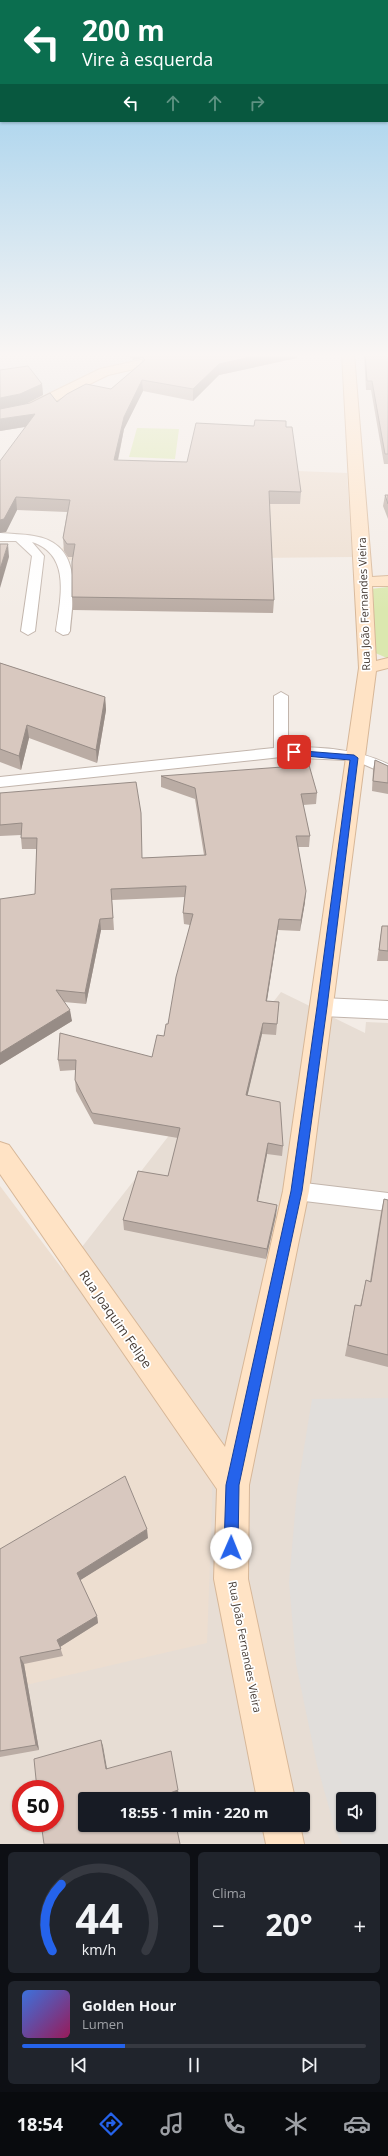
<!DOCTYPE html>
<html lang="pt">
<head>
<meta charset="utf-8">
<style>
	:root { --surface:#171b24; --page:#20242c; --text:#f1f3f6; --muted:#9ea1a6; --line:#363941; --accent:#2563eb }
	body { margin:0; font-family:"Open Sans",sans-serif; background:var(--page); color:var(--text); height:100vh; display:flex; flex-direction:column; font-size:15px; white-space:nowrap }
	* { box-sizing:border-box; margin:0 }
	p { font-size:13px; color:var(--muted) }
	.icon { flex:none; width:22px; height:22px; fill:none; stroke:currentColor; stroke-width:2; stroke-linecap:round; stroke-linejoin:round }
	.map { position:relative; height:1844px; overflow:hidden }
	.sheet { display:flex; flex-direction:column; gap:8px; padding:8px; background:#0d0f14; flex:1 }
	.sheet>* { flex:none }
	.guide { position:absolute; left:0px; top:0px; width:388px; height:122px; box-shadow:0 1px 3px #0004; background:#0b6e4f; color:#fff; overflow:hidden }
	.tools { position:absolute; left:336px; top:1792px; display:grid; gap:8px }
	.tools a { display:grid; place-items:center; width:40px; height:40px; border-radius:4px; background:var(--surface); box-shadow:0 1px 3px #0004; font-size:20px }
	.speed { position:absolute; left:12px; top:1780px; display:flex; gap:8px; font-size:20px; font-weight:700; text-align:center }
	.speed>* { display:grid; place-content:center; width:52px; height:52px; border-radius:50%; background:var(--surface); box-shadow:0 1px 3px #0004; line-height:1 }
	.speed .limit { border:6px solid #d22; background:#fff; color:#111 }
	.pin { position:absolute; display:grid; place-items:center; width:34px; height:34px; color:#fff; margin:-17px; border-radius:8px; box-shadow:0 2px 6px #0006 }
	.me { position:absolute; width:44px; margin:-22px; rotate:1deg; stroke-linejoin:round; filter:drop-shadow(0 0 3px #0008) }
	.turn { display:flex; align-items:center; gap:14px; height:84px; padding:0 16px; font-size:18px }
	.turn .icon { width:52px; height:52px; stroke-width:2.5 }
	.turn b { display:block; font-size:28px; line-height:34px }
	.lanes { display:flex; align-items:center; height:38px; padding:0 16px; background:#0003; justify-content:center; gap:20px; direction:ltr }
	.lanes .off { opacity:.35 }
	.big { font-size:30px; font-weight:700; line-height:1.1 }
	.sheet .card { flex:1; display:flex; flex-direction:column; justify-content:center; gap:6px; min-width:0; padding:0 14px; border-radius:6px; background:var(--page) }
	.sheet .dial { align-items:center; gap:0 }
	.dial svg { height:104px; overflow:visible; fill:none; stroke:var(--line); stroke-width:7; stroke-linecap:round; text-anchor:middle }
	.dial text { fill:var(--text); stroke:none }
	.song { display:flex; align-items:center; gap:12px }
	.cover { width:48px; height:48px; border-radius:6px; background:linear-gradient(135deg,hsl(220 70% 55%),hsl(330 70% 35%)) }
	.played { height:4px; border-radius:2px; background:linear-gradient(90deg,var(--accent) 30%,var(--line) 30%) }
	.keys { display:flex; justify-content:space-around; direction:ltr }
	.heat { display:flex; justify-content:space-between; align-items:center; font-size:22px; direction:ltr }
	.sheet .tiles { flex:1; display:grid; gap:8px; grid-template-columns:1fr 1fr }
	.card:last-child { grid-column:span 2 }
	.trip { position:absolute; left:78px; top:1792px; width:232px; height:40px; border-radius:4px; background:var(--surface); box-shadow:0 1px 3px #0004; font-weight:700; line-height:40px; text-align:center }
	.tab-bar { display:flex; height:64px; justify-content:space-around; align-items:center; background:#090b0e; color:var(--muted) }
	.tab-bar .icon { width:28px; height:28px }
	.tab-bar .selected { color:var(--accent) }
	.tab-bar b { font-size:18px; color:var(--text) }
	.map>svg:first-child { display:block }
	.residential { fill:#e7ddd4; fill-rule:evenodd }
	.education { fill:#edded0 }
	.green { fill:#dbe8af }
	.parking { fill:#e1dedb; fill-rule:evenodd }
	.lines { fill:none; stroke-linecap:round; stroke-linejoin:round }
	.lane-casing { stroke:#c2b5ac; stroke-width:2 }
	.street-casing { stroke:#c2b5ac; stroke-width:2 }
	.secondary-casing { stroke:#d7b798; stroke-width:2 }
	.lane { fill:#fff; fill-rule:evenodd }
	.street { fill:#fff; fill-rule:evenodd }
	.secondary { fill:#ffe3c5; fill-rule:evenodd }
	.wall { fill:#baaca4 }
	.shaded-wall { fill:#978c86 }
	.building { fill:#d8c8bf; stroke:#978c86 }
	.route { fill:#2563eb; stroke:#184099 }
	.labels { text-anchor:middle; stroke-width:3.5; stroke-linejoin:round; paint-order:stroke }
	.street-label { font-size:11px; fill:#463c35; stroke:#fff }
	.near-street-label { font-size:13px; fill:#463c35; stroke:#fff }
</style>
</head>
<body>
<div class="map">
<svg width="388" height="1844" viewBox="0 0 388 1844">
	<rect width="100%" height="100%" fill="#f3ece6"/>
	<path class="residential" d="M 281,992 L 365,1033 L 366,1022 L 388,1023 L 388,1844 L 0,1844 L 0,1352 ZM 21,1789 L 55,1789 L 55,1823 L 21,1823 ZM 85,1799 L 303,1799 L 303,1825 L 85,1825 ZM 343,1799 L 369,1799 L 369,1825 L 343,1825 Z"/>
	<g class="education">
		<polygon points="117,464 347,473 352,557 55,560"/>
		<polygon points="0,1186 202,1455 212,1478 212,1506 207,1643 0,1691"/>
	</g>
	<g class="green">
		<polygon points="137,428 179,429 175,459 129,457"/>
		<polygon points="388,587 388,658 387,658 373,652 370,589"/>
	</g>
	<g class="parking">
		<polygon points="0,354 126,354 133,360 93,373 20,409 0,410"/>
		<path d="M 388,1398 L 388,1844 L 342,1844 L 335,1829 L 317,1765 L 296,1664 L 289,1582 L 297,1491 L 312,1399 ZM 343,1799 L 369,1799 L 369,1825 L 343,1825 Z"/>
	</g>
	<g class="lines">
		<defs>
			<g id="lane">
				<path d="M 0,533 C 11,534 23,534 34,536 C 84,544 73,596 70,631 L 68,634 L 63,635 L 56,631 C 60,600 72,555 32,542 L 44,556 L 35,631 L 28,635 L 21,631 L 32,556 L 16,541 L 0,541 Z"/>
				<path d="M 281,692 L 288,696 L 288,747 C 323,747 357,749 388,764 L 388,775 L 363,764 L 345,760 L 281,757 L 0,787 L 0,777 L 274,748 L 274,696 Z"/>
				<polygon points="296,1182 388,1193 388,1211 296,1200 289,1197 286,1191 289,1185"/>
			</g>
			<polygon id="street" points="322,998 388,1001 388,1019 322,1016 314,1013 310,1007 314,1001"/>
			<g id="secondary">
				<polygon points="167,354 189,354 187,357 108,375 31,413 0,420 0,412 22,407 100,369"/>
				<polygon points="342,354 354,354 372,577 388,576 388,586 372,586 376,661 388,658 388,668 376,671 309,1191 249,1485 248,1579 295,1799 257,1799 214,1579 217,1489 0,1174 0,1142 9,1145 225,1447 283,1191 359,668"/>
				<polygon points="262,1825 300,1825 304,1844 266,1844"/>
			</g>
		</defs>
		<use href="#lane" class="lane-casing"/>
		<use href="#street" class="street-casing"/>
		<use href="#secondary" class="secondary-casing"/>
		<use href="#lane" class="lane"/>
		<use href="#street" class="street"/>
		<use href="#secondary" class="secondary"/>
	</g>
	<g class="wall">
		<polygon points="126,354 298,354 297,358 219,375 193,401 143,391 124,429 118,461 187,462 286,427 301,492 300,504 269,504 274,600 273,613 73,610 72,597 73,557 68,557 64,551 63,538 67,512 17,510 6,532 25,427 0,431 42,384 43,395 25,404 57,402 111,389 142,362 142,358 133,360"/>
		<polygon points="364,354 388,354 388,464 384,464 371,390 366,390"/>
		<polygon points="385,495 388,495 388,519 383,506"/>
		<polygon points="0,663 105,697 106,710 97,763 29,738 21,770 0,762"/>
		<polygon points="375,760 388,766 388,794 372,791 373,770"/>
		<polygon points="161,776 317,793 316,804 303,805 310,836 309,847 298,847 305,902 300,931 278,930 267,1001 279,1002 276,1035 262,1034 247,1096 283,1146 282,1156 267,1154 258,1201 277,1205 276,1215 266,1259 124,1230 123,1220 168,1176 178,1138 94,1124 76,1091 75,1080 75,1070 60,1071 58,1060 152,1057 164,1036 168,1024 190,925 184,924 183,913 185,897 112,900 114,930 101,930 86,1004 64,1002 72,1021 0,1065 35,894 37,849 22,849 21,838 21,835 0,836 0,793 142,858 204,855 195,799 161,787"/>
		<polygon points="382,926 388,926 388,961 377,961"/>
		<polygon points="384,1199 388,1200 388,1367 345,1356 355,1305 360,1306 366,1280 370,1281 381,1212"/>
		<polygon points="148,1538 80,1580 97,1616 98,1623 60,1647 63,1656 24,1664 39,1750 0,1757 0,1549"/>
	</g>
	<g class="shaded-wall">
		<polygon points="133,354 160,354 133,360"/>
		<polygon points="264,354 298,354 297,358 219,375 193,401 193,389 219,364"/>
		<polygon points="142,380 143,391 124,429 115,473 114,460 124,417"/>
		<polygon points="42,384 43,395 22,406 0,410 0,398"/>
		<polygon points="35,414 36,425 0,431 0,419"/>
		<polygon points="16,497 17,510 6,532 0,533 0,520"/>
		<polygon points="8,544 9,557 0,588 0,569"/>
		<polygon points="105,697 106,710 97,763 96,750"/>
		<polygon points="27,725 29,738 21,770 19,756"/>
		<polygon points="306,891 305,902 300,931 301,920"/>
		<polygon points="100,919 101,930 86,1004 85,993"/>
		<polygon points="279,919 278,930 265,1012 266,1001"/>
		<polygon points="70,1010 72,1021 0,1065 0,1053"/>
		<polygon points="263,1023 262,1034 245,1106 246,1095"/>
		<polygon points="268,1143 267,1154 256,1211 257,1201"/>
		<polygon points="277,1205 276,1215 266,1259 267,1249"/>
		<polygon points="147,1529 148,1538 79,1581 77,1573"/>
		<polygon points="97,1616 98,1623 60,1647 57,1640"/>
		<polygon points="20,1657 24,1664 39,1750 36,1745"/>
		<polygon points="101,1740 103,1746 108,1774 106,1769"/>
		<polygon points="178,1790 179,1795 171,1797 170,1793"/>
	</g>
	<g class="building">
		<polygon points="157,354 264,354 219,364 193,389 142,380 124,417 114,460 187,462 196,423 254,426 255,420 286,421 286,427 292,427 301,492 269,491 274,600 72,597 72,562 75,544 67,544 63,538 70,500 16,497 4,519 0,520 0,461 35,414 0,419 0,409 30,403 50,393 57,402 67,394 86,384 111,389 145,360 142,357"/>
		<polygon points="365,354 388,354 388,454 385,454 372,381 367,381"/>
		<polygon points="28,366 42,384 20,394 0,398 0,370"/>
		<polygon points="385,495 388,495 388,504"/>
		<polygon points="0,544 8,544 0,569"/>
		<polygon points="0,663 105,697 96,750 27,725 19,756 0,749"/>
		<polygon points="375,760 388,766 388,783 373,781"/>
		<polygon points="309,765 317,793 301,794 310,836 296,836 306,891 301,920 279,919 266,1001 279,1002 277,1024 263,1023 246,1095 280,1102 283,1146 268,1143 257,1201 277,1205 267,1249 123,1220 138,1171 168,1176 180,1128 92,1113 75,1080 76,1060 58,1060 60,1033 152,1057 157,1035 164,1036 166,1024 168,1024 176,977 193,914 183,913 186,886 111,889 113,918 100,919 85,993 56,990 70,1010 0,1053 0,899 35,894 37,838 21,838 22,823 0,825 0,793 136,782 141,813 142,858 206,855 195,788 161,776"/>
		<polygon points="382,926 388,926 388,951 379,950"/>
		<polygon points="384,1199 388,1200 388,1355 348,1345 355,1305 361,1306 366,1280 371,1282"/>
		<polygon points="125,1476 147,1529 77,1573 97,1616 57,1640 61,1649 20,1657 36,1745 0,1751 0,1549"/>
		<polygon points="101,1740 106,1769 171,1751 178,1790 170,1793 172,1799 85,1799 85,1825 176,1825 180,1844 44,1844 41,1823 55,1823 55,1789 37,1789 34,1759"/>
	</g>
	<linearGradient id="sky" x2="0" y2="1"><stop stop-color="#8cc7eb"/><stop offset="0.58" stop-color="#faf6f4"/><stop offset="1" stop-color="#faf6f4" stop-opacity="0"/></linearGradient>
	<rect width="388" height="612" fill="url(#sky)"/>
	<polygon class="route" points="291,750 354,755 358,758 327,1007 302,1191 239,1485 238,1548 236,1553 231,1555 226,1553 224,1548 226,1485 291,1191 317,1007 350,760 294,755 291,754"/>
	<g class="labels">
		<g class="street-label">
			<text transform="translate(364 604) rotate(-92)" y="4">Rua João Fernandes Vieira</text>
			<text transform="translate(245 1647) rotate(79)" y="4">Rua João Fernandes Vieira</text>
		</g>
		<g class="near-street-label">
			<text transform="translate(116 1319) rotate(55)" y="5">Rua Joaquim Felipe</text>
		</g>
	</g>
</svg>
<div class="tools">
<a><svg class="icon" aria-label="sound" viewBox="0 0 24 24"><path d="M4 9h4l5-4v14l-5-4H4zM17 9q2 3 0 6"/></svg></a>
</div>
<div class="speed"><div class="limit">50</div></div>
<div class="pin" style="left:294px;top:752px;background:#d93025"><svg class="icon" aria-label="arrive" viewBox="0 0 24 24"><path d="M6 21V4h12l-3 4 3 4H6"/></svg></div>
<svg class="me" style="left:231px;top:1548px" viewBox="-20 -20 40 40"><circle r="19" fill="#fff"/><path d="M0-13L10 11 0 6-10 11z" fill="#2563eb"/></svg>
<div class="trip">18:55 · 1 min · 220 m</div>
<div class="guide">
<div class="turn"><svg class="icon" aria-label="left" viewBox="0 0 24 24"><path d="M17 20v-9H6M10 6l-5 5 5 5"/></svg><div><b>200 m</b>Vire à esquerda</div></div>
<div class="lanes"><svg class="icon" aria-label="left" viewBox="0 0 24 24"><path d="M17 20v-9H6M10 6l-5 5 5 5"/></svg><svg class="icon off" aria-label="ahead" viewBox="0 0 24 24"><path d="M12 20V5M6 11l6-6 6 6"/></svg><svg class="icon off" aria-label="ahead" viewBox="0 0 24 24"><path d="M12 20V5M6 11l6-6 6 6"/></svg><svg class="icon off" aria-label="right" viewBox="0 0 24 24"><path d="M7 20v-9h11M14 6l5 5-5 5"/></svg></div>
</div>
</div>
<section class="sheet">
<div class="tiles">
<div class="card dial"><svg viewBox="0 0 100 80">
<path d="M14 69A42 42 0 1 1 86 69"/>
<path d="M14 69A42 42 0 0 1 21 18" stroke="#2563eb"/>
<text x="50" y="56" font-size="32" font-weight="700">44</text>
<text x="50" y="72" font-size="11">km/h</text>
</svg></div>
<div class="card"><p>Clima</p>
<div class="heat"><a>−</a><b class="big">20°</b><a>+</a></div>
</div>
<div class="card">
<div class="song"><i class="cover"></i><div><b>Golden Hour</b><p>Lumen</p></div></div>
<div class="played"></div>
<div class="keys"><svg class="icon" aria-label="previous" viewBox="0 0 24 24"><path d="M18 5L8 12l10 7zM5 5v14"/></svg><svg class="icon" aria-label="pause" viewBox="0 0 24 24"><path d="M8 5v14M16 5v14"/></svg><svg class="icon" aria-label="next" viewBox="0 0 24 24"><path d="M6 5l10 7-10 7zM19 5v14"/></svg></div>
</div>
</div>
</section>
<nav class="tab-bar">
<b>18:54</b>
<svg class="icon selected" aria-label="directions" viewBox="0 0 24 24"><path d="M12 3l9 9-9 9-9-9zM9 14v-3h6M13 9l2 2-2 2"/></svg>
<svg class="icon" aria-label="music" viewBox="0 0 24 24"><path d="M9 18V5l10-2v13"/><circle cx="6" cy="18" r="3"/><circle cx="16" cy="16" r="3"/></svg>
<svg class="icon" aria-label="phone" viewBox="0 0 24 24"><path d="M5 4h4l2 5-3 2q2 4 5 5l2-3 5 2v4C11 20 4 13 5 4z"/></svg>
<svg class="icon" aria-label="climate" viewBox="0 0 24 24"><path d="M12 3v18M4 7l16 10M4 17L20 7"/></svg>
<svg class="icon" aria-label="car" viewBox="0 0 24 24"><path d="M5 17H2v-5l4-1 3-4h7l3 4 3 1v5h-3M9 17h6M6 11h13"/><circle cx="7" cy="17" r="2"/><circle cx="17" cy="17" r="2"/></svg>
</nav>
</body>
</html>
